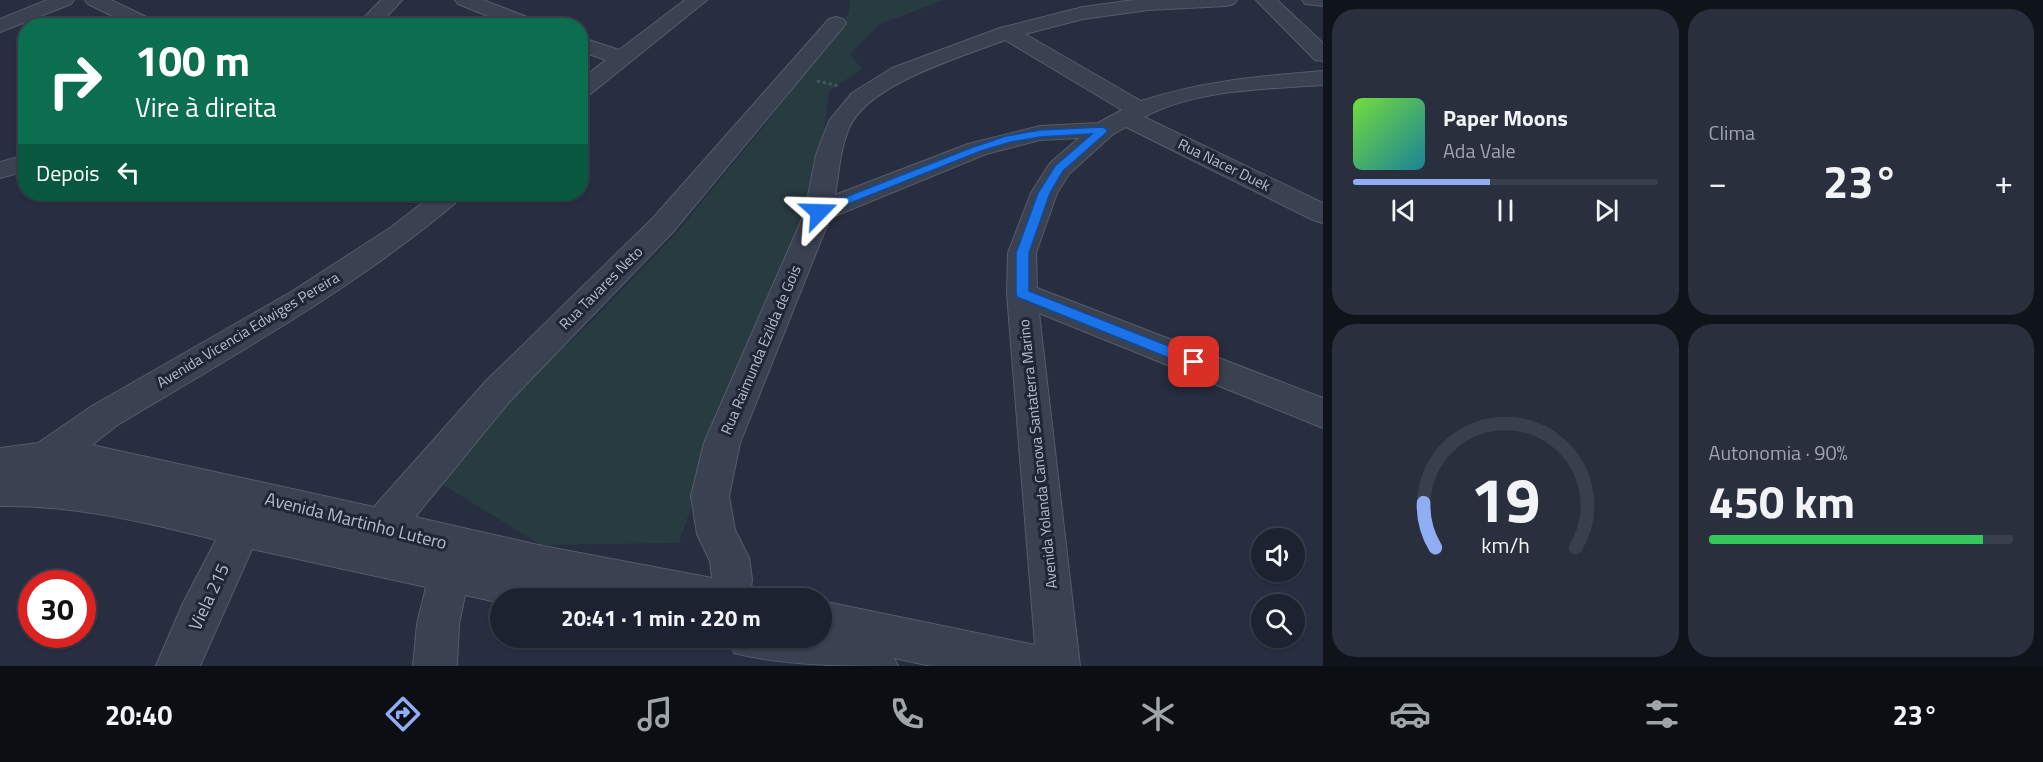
<!DOCTYPE html>
<html lang="pt">
<head>
<meta charset="utf-8">
<style>
	:root { --surface:#1c2230; --page:#292f3c; --text:#f1f3f6; --muted:#a0a4ab; --line:#3a3f4c; --accent:#90adf6 }
	body { margin:0; font-family:"Titillium Web",sans-serif; background:var(--page); color:var(--text); height:100vh; display:flex; flex-direction:column; font-size:22px; white-space:nowrap }
	* { box-sizing:border-box; margin:0 }
	p { font-size:20px; color:var(--muted) }
	.icon { flex:none; width:33px; height:33px; fill:none; stroke:currentColor; stroke-width:2; stroke-linecap:round; stroke-linejoin:round }
	.map { position:relative; flex:1; overflow:hidden }
	.side { display:flex; flex-direction:column; gap:9px; padding:9px; background:#0f131a; width:720px }
	.side>* { flex:none }
	.hud { position:absolute; left:18px; top:18px; width:570px; height:183px; border-radius:24px; box-shadow:0 2px 4px #0004,0 0 0 2px var(--line); background:#0b6e4f; color:#fff; overflow:hidden }
	.controls { position:absolute; left:1251px; top:528px; display:grid; gap:12px }
	.controls a { display:grid; place-items:center; width:54px; height:54px; border-radius:50%; background:var(--surface); box-shadow:0 2px 4px #0004,0 0 0 2px var(--line); font-size:30px }
	.speed { position:absolute; left:18px; top:570px; display:flex; gap:12px; font-size:30px; font-weight:700; text-align:center }
	.speed>* { display:grid; place-content:center; width:78px; height:78px; border-radius:50%; background:var(--surface); box-shadow:0 2px 4px #0004,0 0 0 2px var(--line); line-height:1 }
	.speed .limit { border:9px solid #d22; background:#fff; color:#111 }
	.pin { position:absolute; display:grid; place-items:center; width:51px; height:51px; color:#fff; margin:-26px; border-radius:12px; box-shadow:0 3px 9px #0006 }
	.me { position:absolute; width:66px; margin:-33px; rotate:68deg; stroke-linejoin:round; filter:drop-shadow(0 0 4px #0008) }
	.turn { display:flex; align-items:center; gap:21px; height:126px; padding:0 18px; font-size:27px }
	.turn .icon { width:78px; height:78px; stroke-width:2.5 }
	.turn b { display:block; font-size:42px; line-height:51px }
	.then { display:flex; align-items:center; height:57px; padding:0 18px; background:#0003; gap:12px; font-size:22px }
	.big { font-size:45px; font-weight:700; line-height:1.1 }
	.side .card { flex:1; display:flex; flex-direction:column; justify-content:center; gap:9px; min-width:0; padding:0 21px; border-radius:24px; background:var(--page) }
	.side .dial { align-items:center; gap:0 }
	.dial svg { height:156px; overflow:visible; fill:none; stroke:var(--line); stroke-width:7; stroke-linecap:round; text-anchor:middle }
	.dial text { fill:var(--text); stroke:none }
	.song { display:flex; align-items:center; gap:18px }
	.cover { width:72px; height:72px; border-radius:9px; background:linear-gradient(135deg,hsl(100 70% 55%),hsl(190 70% 35%)) }
	.played { height:6px; border-radius:3px; background:linear-gradient(90deg,var(--accent) 45%,var(--line) 45%) }
	.keys { display:flex; justify-content:space-around; direction:ltr }
	.heat { display:flex; justify-content:space-between; align-items:center; font-size:33px; direction:ltr }
	.charge { height:9px; border-radius:4px; background:linear-gradient(90deg,#34c759 90%,var(--line) 0) }
	.side .tiles { flex:1; display:grid; gap:9px; grid-template-columns:repeat(2,1fr) }
	.trip { position:absolute; left:490px; top:588px; width:342px; height:60px; border-radius:30px; background:var(--surface); box-shadow:0 2px 4px #0004,0 0 0 2px var(--line); font-weight:700; line-height:60px; text-align:center }
	.tab-bar { display:flex; height:96px; justify-content:space-around; align-items:center; background:#0b0e13; color:var(--muted) }
	.tab-bar .icon { width:42px; height:42px }
	.tab-bar .on { color:var(--accent) }
	.tab-bar b { font-size:27px; color:var(--text) }
	main { display:flex; flex:1; min-height:0 }
	.map>svg:first-child { display:block }
	.green { fill:#283b41 }
	.lines { fill:none; stroke-linecap:round; stroke-linejoin:round }
	.minor-casing { stroke:#555c6a; stroke-width:2 }
	.path { stroke:#46585e; stroke-width:3; stroke-dasharray:3 3; stroke-linecap:butt }
	.minor { fill:#3a4150; fill-rule:evenodd }
	.route { fill:#1a73e8; stroke:#114b97; stroke-width:1.5 }
	.labels { text-anchor:middle; stroke-width:6; stroke-linejoin:round; paint-order:stroke }
	.street-label { font-size:15px; fill:#b7bcca; stroke:#1f2635 }
	.near-street-label { font-size:18px; fill:#b7bcca; stroke:#1f2635 }
</style>
</head>
<body>
<main>
<div class="map">
<svg width="1323" height="666" viewBox="0 0 1323 666">
	<rect width="100%" height="100%" fill="#262e40"/>
	<polygon class="green" points="850,0 944,0 880,24 850,54 862,69 829,91 821,158 806,206 740,364 679,543 541,545 440,483 511,396 585,328 674,236 772,116 849,13"/>
	<g class="lines">
		<defs>
			<g id="minor">
				<polygon points="47,0 74,0 71,4 0,32 0,19"/>
				<polygon points="85,0 111,0 157,22 160,26 133,26 88,4"/>
				<polygon points="381,0 402,0 378,26 356,26"/>
				<polygon points="455,0 483,0 540,22 543,26 513,26 458,4"/>
				<polygon points="685,0 707,0 588,96 580,98 580,80 606,60 580,51 580,37 619,50"/>
				<path d="M 1134,0 L 1237,0 L 1234,4 L 1227,6 L 1148,10 L 1083,19 L 1025,34 L 1141,101 C 1201,81 1261,76 1323,71 L 1323,85 C 1265,89 1197,89 1144,117 L 1323,203 L 1323,223 L 1313,220 L 1126,127 L 1112,135 L 1069,174 L 1057,193 L 1036,253 L 1037,288 L 1323,398 L 1323,428 L 1039,313 L 1080,666 L 931,666 L 894,658 L 898,666 C 844,666 785,666 734,653 L 728,638 L 822,638 L 822,601 L 1035,645 L 1007,294 L 1008,253 L 1031,193 L 1050,163 L 1079,138 L 1040,140 L 986,154 L 830,218 L 740,443 L 729,496 L 735,530 L 749,558 L 752,579 L 750,598 L 612,598 L 591,594 L 592,598 L 501,598 L 501,603 L 465,595 L 459,624 L 457,666 L 413,666 L 417,624 L 426,587 L 252,549 L 200,666 L 156,666 L 183,603 L 216,540 C 144,522 75,505 0,506 L 0,448 L 38,443 L 92,406 L 291,292 L 390,228 L 434,194 L 463,194 L 459,200 C 354,289 234,355 116,426 L 92,445 L 374,507 L 486,381 L 653,218 L 829,19 L 836,17 L 843,19 L 846,23 L 843,27 L 673,232 L 510,401 L 415,517 L 543,546 L 712,578 L 710,561 L 697,534 L 691,496 L 704,443 L 805,212 L 816,155 L 829,121 L 852,93 L 892,68 L 1000,28 L 1083,7 ZM 1005,40 L 1122,110 L 1098,123 L 1040,126 L 968,144 L 835,195 C 839,173 840,149 849,128 C 869,83 962,57 1005,40 Z"/>
				<polygon points="1256,0 1277,0 1323,43 1323,61 1315,60"/>
				<polygon points="1302,0 1323,0 1323,6 1305,4"/>
				<polygon points="26,155 26,171 0,178 0,162"/>
			</g>
		</defs>
		<use href="#minor" class="minor-casing"/>
		<polyline class="path" points="817,81 839,86"/>
		<use href="#minor" class="minor"/>
	</g>
	<polygon class="route" points="1103,127 1108,130 1106,133 1063,171 1050,193 1029,253 1029,291 1199,358 1201,362 1199,366 1189,366 1017,297 1016,294 1016,253 1038,193 1055,166 1092,134 1040,137 1011,142 981,151 823,214 819,216 813,212 815,209 973,147 1006,136 1040,130"/>
	<g class="labels">
		<g class="street-label">
			<text transform="translate(1224 165) rotate(26)" y="5">Rua Nacer Duek</text>
			<text transform="translate(601 288) rotate(-45)" y="5">Rua Tavares Neto</text>
			<text transform="translate(248 330) rotate(-31)" y="5">Avenida Vicencia Edwiges Pereira</text>
			<text transform="translate(761 350) rotate(-67)" y="5">Rua Raimunda Ezilda de Gois</text>
			<text transform="translate(1038 454) rotate(-96)" y="5">Avenida Yolanda Canova Santaterra Marino</text>
		</g>
		<g class="near-street-label">
			<text transform="translate(356 521) rotate(14)" y="6">Avenida Martinho Lutero</text>
			<text transform="translate(209 597) rotate(-65)" y="6">Viela 215</text>
		</g>
	</g>
</svg>
<div class="controls">
<a><svg class="icon" aria-label="sound" viewBox="0 0 24 24"><path d="M4 9h4l5-4v14l-5-4H4zM17 9q2 3 0 6"/></svg></a>
<a><svg class="icon" aria-label="search" viewBox="0 0 24 24"><circle cx="10" cy="10" r="6"/><path d="M15 15l6 6"/></svg></a>
</div>
<div class="speed"><div class="limit">30</div></div>
<div class="pin" style="left:1194px;top:362px;background:#d93025"><svg class="icon" aria-label="arrive" viewBox="0 0 24 24"><path d="M6 21V4h12l-3 4 3 4H6"/></svg></div>
<svg class="me" style="left:819px;top:212px" viewBox="-20 -20 40 40"><path d="M0-17L14 15 0 8-14 15z" fill="#1a73e8" stroke="#fff" stroke-width="4"/></svg>
<div class="trip">20:41 · 1 min · 220 m</div>
<div class="hud">
<div class="turn"><svg class="icon" aria-label="right" viewBox="0 0 24 24"><path d="M7 20v-9h11M14 6l5 5-5 5"/></svg><div><b>100 m</b>Vire à direita</div></div>
<div class="then">Depois<svg class="icon" aria-label="left" viewBox="0 0 24 24"><path d="M17 20v-9H6M10 6l-5 5 5 5"/></svg></div>
</div>
</div>
<section class="side">
<div class="tiles">
<div class="card">
<div class="song"><i class="cover"></i><div><b>Paper Moons</b><p>Ada Vale</p></div></div>
<div class="played"></div>
<div class="keys"><svg class="icon" aria-label="previous" viewBox="0 0 24 24"><path d="M18 5L8 12l10 7zM5 5v14"/></svg><svg class="icon" aria-label="pause" viewBox="0 0 24 24"><path d="M8 5v14M16 5v14"/></svg><svg class="icon" aria-label="next" viewBox="0 0 24 24"><path d="M6 5l10 7-10 7zM19 5v14"/></svg></div>
</div>
<div class="card"><p>Clima</p>
<div class="heat"><a>−</a><b class="big">23°</b><a>+</a></div>
</div>
<div class="card dial"><svg viewBox="0 0 100 80">
<path d="M14 69A42 42 0 1 1 86 69"/>
<path d="M14 69A42 42 0 0 1 8 46" stroke="#90adf6"/>
<text x="50" y="56" font-size="32" font-weight="700">19</text>
<text x="50" y="72" font-size="11">km/h</text>
</svg></div>
<div class="card"><p>Autonomia · 90%</p><b class="big">450 km</b><div class="charge"></div></div>
</div>
</section>
</main>
<nav class="tab-bar">
<b>20:40</b>
<svg class="icon on" aria-label="directions" viewBox="0 0 24 24"><path d="M12 3l9 9-9 9-9-9zM9 14v-3h6M13 9l2 2-2 2"/></svg>
<svg class="icon" aria-label="music" viewBox="0 0 24 24"><path d="M9 18V5l10-2v13"/><circle cx="6" cy="18" r="3"/><circle cx="16" cy="16" r="3"/></svg>
<svg class="icon" aria-label="phone" viewBox="0 0 24 24"><path d="M5 4h4l2 5-3 2q2 4 5 5l2-3 5 2v4C11 20 4 13 5 4z"/></svg>
<svg class="icon" aria-label="climate" viewBox="0 0 24 24"><path d="M12 3v18M4 7l16 10M4 17L20 7"/></svg>
<svg class="icon" aria-label="car" viewBox="0 0 24 24"><path d="M5 17H2v-5l4-1 3-4h7l3 4 3 1v5h-3M9 17h6M6 11h13"/><circle cx="7" cy="17" r="2"/><circle cx="17" cy="17" r="2"/></svg>
<svg class="icon" aria-label="filters" viewBox="0 0 24 24"><path d="M4 7h16M4 17h16"/><circle cx="9" cy="7" r="2"/><circle cx="15" cy="17" r="2"/></svg>
<b>23°</b>
</nav>
</body>
</html>
